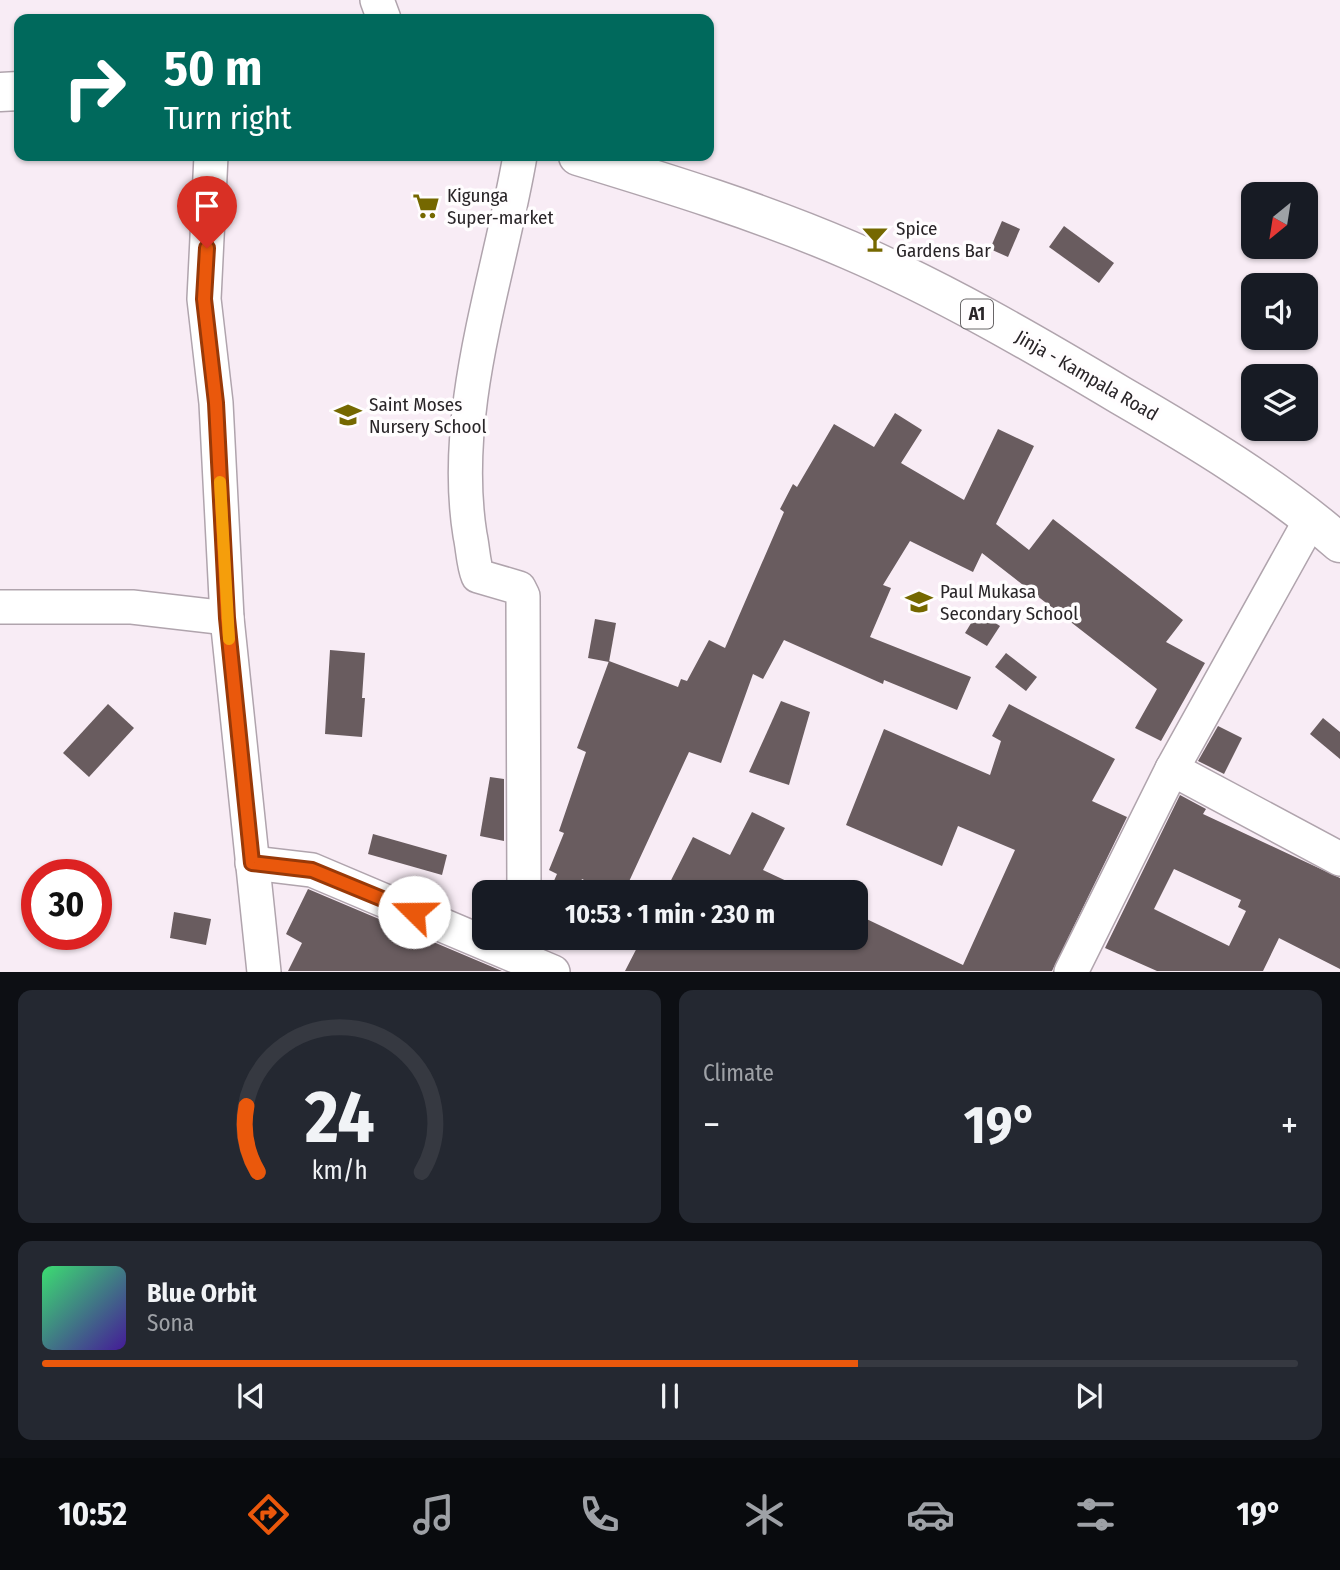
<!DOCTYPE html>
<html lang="en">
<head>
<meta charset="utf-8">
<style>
	:root { --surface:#171b24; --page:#242831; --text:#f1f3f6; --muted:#9ea1a6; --line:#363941; --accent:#ea580c }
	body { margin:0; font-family:"Fira Sans Condensed",sans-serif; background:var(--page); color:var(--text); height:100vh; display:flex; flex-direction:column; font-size:26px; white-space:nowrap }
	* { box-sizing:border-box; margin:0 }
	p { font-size:23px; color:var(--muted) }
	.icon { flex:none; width:38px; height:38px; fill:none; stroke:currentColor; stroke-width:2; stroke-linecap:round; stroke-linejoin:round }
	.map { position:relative; height:972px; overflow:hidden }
	.sheet { display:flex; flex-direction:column; gap:18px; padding:18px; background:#0d0f14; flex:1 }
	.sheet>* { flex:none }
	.top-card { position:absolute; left:14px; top:14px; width:700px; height:147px; border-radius:14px; box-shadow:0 2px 5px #0004; background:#00695c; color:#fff; overflow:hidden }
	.needle { width:46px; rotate:210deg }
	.fabs { position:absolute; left:1241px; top:182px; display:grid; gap:14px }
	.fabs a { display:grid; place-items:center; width:77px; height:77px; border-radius:14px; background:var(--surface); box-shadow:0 2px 5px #0004; font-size:35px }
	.speed { position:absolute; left:21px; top:859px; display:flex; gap:14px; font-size:35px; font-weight:700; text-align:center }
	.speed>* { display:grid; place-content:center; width:91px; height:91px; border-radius:50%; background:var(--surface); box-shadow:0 2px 5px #0004; line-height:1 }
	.speed .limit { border:10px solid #d22; background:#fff; color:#111 }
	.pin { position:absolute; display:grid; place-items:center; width:60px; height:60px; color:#fff; margin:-72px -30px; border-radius:50% 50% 50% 0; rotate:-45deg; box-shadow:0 0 7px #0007 }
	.pin .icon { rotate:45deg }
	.me { position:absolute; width:77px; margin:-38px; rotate:292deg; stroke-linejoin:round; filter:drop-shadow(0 0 5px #0008) }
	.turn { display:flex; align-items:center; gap:24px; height:147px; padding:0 35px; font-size:32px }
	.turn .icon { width:91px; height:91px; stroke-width:2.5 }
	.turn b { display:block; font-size:49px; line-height:60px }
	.big { font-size:52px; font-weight:700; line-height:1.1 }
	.sheet .tile { flex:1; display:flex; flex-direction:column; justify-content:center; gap:10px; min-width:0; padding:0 24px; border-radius:14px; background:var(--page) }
	.sheet .dial { align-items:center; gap:0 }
	.dial svg { height:182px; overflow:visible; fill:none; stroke:var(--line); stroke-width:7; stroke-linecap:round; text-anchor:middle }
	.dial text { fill:var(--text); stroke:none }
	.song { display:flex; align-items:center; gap:21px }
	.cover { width:84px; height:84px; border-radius:10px; background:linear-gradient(135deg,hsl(140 70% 55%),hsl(260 70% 35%)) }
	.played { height:7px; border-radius:4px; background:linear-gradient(90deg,var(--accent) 65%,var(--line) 65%) }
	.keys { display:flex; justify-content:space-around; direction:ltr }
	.heat { display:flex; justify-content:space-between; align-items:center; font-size:38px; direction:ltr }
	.sheet .tiles { flex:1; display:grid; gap:18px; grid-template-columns:1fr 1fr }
	.tile:last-child { grid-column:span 2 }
	.trip { position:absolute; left:472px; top:880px; width:396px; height:70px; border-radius:14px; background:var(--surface); box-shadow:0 2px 5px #0004; font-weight:700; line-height:70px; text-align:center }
	.tab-bar { display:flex; height:112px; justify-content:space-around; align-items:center; background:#090b0e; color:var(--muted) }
	.tab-bar .icon { width:49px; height:49px }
	.tab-bar .on { color:var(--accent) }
	.tab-bar b { font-size:32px; color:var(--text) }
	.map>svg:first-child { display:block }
	.building { fill:#695c5f; fill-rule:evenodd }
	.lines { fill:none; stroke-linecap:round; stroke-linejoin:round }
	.minor-casing { stroke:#b0a4ad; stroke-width:36 }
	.highway-casing { stroke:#b0a4ad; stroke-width:41 }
	.minor { stroke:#fff; stroke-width:33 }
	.highway { stroke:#fff; stroke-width:38 }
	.route-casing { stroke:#983908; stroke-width:18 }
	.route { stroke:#ea580c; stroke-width:12 }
	.slow { stroke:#f59e0b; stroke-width:12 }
	.labels { text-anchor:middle; stroke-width:7; stroke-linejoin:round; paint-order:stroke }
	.shield { fill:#fffdfe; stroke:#696668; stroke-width:2 }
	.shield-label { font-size:18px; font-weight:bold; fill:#292528 }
	.poi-label { font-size:19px; fill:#292528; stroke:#fffdfe; text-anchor:start }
	.street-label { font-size:19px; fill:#292528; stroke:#fffdfe }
</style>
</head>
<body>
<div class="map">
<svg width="1340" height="972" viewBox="0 0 1340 972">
	<rect width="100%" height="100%" fill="#f8ecf5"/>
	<g class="building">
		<polygon points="1002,221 1020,229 1008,257 990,249"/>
		<polygon points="1064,226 1114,263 1099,283 1049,247"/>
		<polygon points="895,413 922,430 901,463 964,500 998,429 1034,446 996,524 1029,550 1053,519 1183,620 1166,642 1205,663 1161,741 1135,728 1157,689 982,553 973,572 910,541 883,585 891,588 870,637 971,677 957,710 884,680 883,684 784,640 763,679 753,674 721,763 689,752 626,888 613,882 608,892 582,879 577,892 549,892 557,874 549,870 564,833 559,831 586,752 577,748 609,661 678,687 681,679 687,681 709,640 725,648 784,512 780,509 793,484 797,487 834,424 874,447"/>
		<polygon points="978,612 1000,626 987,646 965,633"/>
		<polygon points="595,619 616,623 609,662 588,658"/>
		<polygon points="330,650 365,653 362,698 365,698 362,737 325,734"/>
		<polygon points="1006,653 1037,677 1026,691 995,667"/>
		<polygon points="781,701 810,712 789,785 749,772"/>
		<polygon points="108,704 134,728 89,777 63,753"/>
		<polygon points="1009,704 1115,759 1092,801 1127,817 1052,971 625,971 642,938 856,938 856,914 963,965 1015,850 958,826 942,866 846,825 884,729 990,775 1001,741 992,736"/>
		<polygon points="1323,718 1340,732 1340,759 1310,734"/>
		<polygon points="1218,726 1242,738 1224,774 1198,761"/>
		<polygon points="490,777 504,779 504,841 480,836"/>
		<path d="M 1180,795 L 1206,809 L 1203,814 L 1340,878 L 1340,969 L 1279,938 L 1263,971 L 1157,971 L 1105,948 ZM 1174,869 L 1241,900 L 1238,907 L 1246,911 L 1229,946 L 1154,909 Z"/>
		<polygon points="752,812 785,828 763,870 810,892 665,892 693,837 730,855"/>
		<polygon points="373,834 447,855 442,875 368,854"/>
		<polygon points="308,889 502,971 288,971 302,943 286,934"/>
		<polygon points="174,912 211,919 206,945 170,938"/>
	</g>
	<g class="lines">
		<defs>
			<g id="minor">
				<polyline points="377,0 384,19"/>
				<polyline points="211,156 204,299 216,403 227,618 264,972"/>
				<path d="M 520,156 C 499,278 450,410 470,535 C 473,548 473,564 478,576 L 519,588 L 523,596 L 524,892"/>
				<polyline points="0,607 132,607 227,618"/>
				<polyline points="1172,769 1340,859"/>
				<polyline points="252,863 312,870 553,972"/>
				<polyline points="1071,972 1172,769 1311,519"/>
			</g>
			<g id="highway">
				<polyline points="0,92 19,91"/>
				<path d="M 578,156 C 670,184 761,212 849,250 C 942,290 1033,343 1120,395 C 1196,439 1274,486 1340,543"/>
			</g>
		</defs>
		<use href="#minor" class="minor-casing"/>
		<use href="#highway" class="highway-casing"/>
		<use href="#minor" class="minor"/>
		<use href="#highway" class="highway"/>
	</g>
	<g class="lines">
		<defs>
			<polyline id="route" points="207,248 204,299 216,403 227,618 252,863 312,870 414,912"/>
		</defs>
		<use href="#route" class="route-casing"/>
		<use href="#route" class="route"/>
		<polyline class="slow" points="220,482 229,639"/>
	</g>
	<defs>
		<symbol id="supermarket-bare" viewBox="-9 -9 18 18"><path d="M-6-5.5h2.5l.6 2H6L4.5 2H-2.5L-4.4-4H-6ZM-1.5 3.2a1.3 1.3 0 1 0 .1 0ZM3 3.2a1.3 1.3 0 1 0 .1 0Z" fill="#756800" stroke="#fffdfe" stroke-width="2.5" paint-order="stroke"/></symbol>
		<symbol id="bar-bare" viewBox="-9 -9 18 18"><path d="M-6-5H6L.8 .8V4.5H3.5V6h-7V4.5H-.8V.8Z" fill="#756800" stroke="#fffdfe" stroke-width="2.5" paint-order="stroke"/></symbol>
		<symbol id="school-bare" viewBox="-9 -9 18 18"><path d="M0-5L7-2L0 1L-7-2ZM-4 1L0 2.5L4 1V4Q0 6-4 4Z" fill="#756800" stroke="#fffdfe" stroke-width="2.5" paint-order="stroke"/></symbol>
	</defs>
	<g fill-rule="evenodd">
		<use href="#supermarket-bare" x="407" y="187" width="38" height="38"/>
		<use href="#bar-bare" x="856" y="220" width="38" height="38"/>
		<use href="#school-bare" x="329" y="396" width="38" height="38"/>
		<use href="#school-bare" x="900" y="583" width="38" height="38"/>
	</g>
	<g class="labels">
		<rect class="shield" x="961" y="299.5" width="32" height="29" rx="5"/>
		<g class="shield-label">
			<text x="977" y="320">A1</text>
		</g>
		<g class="poi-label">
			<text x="447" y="202">Kigunga<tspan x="447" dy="22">Super-market</tspan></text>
			<text x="896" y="235">Spice<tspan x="896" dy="22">Gardens Bar</tspan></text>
			<text x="369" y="411">Saint Moses<tspan x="369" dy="22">Nursery School</tspan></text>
			<text x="940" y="598">Paul Mukasa<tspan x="940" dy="22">Secondary School</tspan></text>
		</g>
		<g class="street-label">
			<text transform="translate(1087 375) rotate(30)" y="7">Jinja - Kampala Road</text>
		</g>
	</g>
</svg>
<div class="fabs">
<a><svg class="needle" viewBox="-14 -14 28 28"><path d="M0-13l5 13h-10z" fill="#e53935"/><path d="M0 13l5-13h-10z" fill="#9ea1a6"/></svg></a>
<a><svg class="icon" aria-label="sound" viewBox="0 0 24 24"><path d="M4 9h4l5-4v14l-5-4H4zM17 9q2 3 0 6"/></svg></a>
<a><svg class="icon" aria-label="layers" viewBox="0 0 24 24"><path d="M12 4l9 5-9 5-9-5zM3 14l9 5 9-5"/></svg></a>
</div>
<div class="speed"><div class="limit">30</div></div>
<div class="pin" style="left:207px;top:248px;background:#d93025"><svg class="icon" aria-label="arrive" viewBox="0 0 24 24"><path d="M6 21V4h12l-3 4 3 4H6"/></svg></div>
<svg class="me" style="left:414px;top:912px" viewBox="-20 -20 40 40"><circle r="19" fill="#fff"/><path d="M0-13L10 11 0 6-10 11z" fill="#ea580c"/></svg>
<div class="trip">10:53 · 1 min · 230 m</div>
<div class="top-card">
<div class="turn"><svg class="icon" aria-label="right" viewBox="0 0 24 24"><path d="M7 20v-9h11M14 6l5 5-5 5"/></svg><div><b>50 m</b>Turn right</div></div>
</div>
</div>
<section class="sheet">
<div class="tiles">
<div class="tile dial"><svg viewBox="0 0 100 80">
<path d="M14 69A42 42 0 1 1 86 69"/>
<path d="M14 69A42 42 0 0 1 9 40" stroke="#ea580c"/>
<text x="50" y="56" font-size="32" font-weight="700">24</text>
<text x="50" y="72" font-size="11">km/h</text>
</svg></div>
<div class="tile"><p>Climate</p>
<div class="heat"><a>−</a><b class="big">19°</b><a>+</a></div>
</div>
<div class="tile">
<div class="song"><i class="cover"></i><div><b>Blue Orbit</b><p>Sona</p></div></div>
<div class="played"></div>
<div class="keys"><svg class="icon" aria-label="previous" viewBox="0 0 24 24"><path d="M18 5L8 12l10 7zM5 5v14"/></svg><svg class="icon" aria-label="pause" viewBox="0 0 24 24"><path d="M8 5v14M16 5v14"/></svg><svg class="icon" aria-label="next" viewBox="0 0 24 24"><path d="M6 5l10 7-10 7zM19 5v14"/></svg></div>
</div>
</div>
</section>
<nav class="tab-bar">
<b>10:52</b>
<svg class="icon on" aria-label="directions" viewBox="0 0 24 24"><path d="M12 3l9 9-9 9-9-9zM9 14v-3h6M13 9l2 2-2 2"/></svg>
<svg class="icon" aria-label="music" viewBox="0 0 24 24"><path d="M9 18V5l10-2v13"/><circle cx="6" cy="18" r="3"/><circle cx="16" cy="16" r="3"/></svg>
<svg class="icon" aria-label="phone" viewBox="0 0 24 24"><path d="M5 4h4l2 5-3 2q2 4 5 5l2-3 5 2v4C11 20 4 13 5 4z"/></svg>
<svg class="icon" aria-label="climate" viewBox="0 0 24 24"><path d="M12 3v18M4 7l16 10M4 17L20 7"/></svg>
<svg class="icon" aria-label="car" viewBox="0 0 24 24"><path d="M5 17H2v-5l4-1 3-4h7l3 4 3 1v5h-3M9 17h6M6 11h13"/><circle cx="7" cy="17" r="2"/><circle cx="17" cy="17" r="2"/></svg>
<svg class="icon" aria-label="filters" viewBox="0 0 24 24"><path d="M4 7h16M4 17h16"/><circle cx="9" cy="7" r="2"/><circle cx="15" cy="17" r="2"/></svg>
<b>19°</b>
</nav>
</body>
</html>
